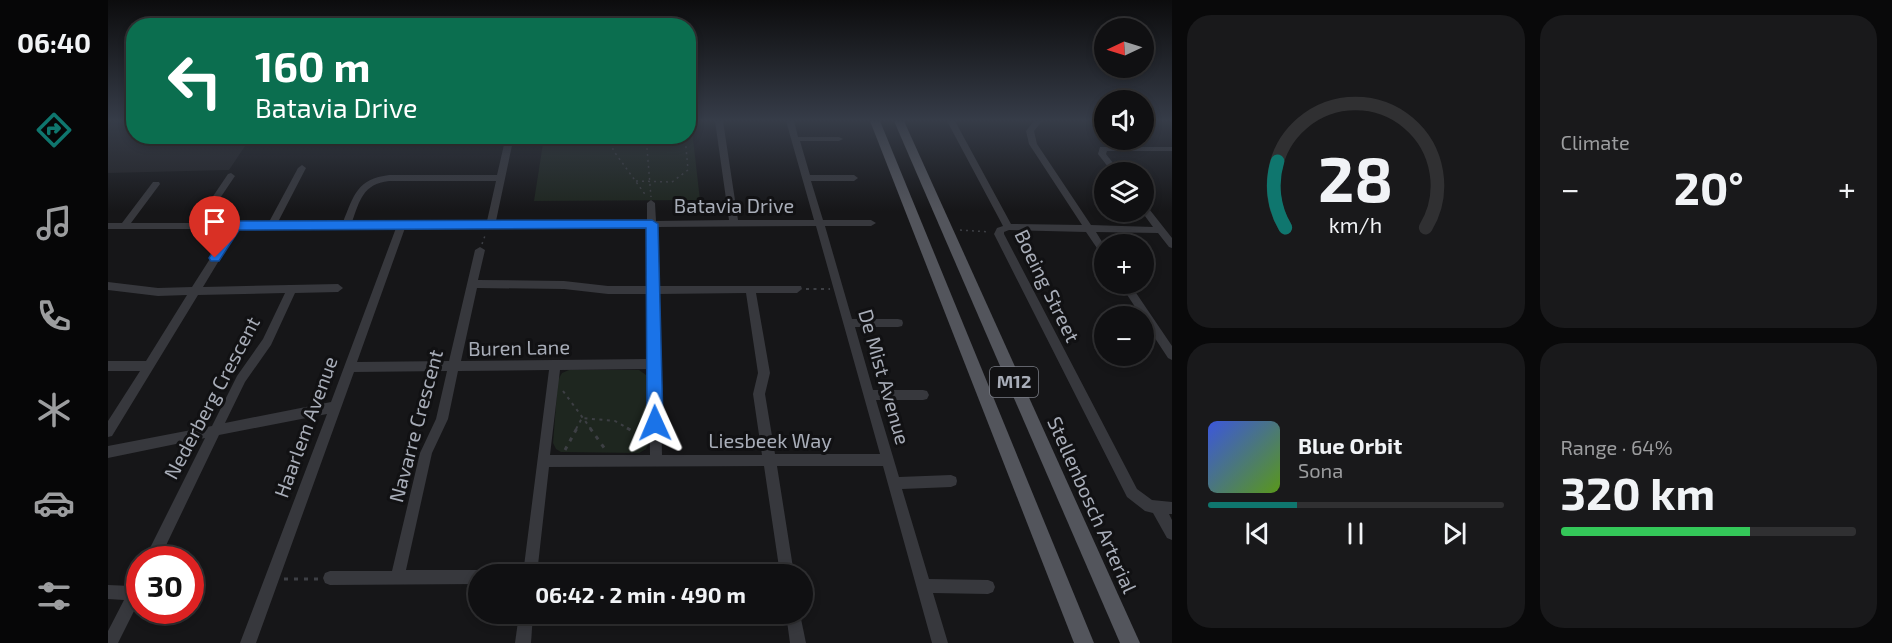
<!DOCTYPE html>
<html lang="en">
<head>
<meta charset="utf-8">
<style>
	:root { --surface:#101012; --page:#19191b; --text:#f1f3f6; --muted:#9c9d9f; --line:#303032; --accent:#0f766e }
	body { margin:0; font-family:"Exo 2",sans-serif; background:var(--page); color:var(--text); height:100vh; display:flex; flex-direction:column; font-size:22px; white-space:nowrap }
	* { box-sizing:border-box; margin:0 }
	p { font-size:20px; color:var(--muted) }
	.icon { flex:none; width:33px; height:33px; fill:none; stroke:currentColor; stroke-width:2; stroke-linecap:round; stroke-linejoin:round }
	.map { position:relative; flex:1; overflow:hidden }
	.sheet { display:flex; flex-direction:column; gap:15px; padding:15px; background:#09090a; width:720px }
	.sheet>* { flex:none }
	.banner { position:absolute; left:18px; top:18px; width:570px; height:126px; border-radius:24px; box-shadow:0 3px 9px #0003,0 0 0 2px var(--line); background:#0b6e4f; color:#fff; overflow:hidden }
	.needle { width:39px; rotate:266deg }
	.controls { position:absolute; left:986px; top:18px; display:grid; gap:12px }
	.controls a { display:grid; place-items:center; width:60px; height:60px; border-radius:50%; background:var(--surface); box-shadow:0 3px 9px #0003,0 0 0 2px var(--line); font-size:30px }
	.speed { position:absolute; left:18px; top:546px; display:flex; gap:12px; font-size:30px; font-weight:700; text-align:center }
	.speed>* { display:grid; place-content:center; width:78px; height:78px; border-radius:50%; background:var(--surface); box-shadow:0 3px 9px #0003,0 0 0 2px var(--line); line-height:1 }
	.speed .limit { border:9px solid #d22; background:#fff; color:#111 }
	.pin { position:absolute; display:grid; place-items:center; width:51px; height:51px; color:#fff; margin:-62px -26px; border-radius:50% 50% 50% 0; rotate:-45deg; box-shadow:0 0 6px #0007 }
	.pin .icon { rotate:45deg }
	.me { position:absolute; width:66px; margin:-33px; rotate:359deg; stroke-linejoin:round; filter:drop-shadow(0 0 4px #0008) }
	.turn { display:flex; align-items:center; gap:21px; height:126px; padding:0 30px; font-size:27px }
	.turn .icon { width:78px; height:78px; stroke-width:2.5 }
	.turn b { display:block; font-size:42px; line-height:51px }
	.big { font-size:45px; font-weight:700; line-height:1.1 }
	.sheet .widget { flex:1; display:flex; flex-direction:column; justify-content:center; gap:9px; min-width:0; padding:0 21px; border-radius:24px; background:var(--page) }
	.sheet .dial { align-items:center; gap:0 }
	.dial svg { height:156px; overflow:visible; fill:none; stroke:var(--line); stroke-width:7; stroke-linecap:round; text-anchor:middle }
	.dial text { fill:var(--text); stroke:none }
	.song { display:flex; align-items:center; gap:18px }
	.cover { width:72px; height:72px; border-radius:9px; background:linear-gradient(135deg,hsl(230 70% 55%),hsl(90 70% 35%)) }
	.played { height:6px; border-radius:3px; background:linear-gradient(90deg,var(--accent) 30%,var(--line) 30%) }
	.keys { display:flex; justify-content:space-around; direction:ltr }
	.heat { display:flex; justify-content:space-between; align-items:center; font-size:33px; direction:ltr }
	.charge { height:9px; border-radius:4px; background:linear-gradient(90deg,#34c759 64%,var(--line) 0) }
	.sheet .tiles { flex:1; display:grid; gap:15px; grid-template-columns:repeat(2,1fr) }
	.trip { position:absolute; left:360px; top:564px; width:345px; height:60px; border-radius:30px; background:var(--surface); box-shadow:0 3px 9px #0003,0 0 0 2px var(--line); font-weight:700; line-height:60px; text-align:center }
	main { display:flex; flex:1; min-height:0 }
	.dock { display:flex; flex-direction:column; width:108px; justify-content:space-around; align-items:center; background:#060607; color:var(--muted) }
	.dock .icon { width:42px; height:42px }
	.dock .selected { color:var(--accent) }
	.dock b { font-size:27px; color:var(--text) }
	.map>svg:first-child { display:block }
	.built { fill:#222225 }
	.green { fill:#1e261f }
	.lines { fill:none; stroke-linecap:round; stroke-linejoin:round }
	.path-far2 { stroke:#3d3f44; stroke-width:1.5; stroke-dasharray:2 4; stroke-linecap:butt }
	.path-far1 { stroke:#3d3f44; stroke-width:2; stroke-dasharray:3 4.5; stroke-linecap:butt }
	.path { stroke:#3d3f44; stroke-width:3; stroke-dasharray:4 6; stroke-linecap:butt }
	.minor { fill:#37383d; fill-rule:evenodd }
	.major { fill:#53555c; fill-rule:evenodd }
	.route { fill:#1a73e8; stroke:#114b97; stroke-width:1.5 }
	.labels { text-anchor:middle; stroke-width:6; stroke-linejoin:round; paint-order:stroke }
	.shield { fill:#111113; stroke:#7b7e86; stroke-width:1.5 }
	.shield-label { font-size:18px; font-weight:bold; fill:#a8adb8 }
	.street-label { font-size:20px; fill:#a8adb8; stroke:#111113 }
</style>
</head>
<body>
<main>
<nav class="dock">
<b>06:40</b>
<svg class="icon selected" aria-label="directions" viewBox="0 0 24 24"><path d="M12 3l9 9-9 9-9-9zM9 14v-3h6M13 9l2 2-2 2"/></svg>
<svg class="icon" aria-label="music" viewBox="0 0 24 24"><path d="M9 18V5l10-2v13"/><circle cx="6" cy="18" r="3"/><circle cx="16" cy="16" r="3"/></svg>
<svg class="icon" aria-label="phone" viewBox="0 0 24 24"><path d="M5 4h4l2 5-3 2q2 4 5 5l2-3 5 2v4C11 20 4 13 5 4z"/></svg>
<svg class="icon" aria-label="climate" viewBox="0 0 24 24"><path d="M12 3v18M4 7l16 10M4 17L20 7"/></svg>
<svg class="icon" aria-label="car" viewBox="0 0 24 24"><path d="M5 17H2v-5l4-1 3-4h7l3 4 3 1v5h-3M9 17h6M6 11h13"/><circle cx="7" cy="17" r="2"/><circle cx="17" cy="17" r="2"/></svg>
<svg class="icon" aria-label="filters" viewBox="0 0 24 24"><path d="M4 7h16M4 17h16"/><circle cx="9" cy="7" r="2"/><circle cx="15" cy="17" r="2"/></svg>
</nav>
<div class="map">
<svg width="1064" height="643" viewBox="0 0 1064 643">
	<rect width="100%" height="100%" fill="#161618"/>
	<polygon class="built" points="5,121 25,121 26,136 143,137 121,170 0,173 0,127"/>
	<g class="green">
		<polygon points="581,121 583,121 592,200 426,201 436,137 580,136"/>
		<polygon points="461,370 531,370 538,375 541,382 542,440 538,449 531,453 453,452 448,449 445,443 450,380 454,373"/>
	</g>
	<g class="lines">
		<g class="path-far2">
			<polyline points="504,136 505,150 539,197"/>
			<polyline points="538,136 543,197"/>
			<polyline points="528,181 564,182 580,170 577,136"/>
			<polyline points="852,230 882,232"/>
			<polyline points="374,244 378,233"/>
		</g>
		<g class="path-far1">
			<polyline points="698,289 722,289"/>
			<polyline points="455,391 483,429"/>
			<polyline points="468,429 474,418 507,421 521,429"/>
		</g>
		<g class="path">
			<polyline points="482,428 497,449"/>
			<polyline points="519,428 538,439"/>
			<polyline points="457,450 469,428"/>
			<polyline points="176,579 210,579"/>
		</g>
		<g class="minor">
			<path d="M 607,121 L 615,121 L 630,220 L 706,220 L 678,121 L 686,121 L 690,137 L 731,137 L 735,139 L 731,141 L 692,141 L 702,175 L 746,175 L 750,178 L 746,181 L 703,181 L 715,220 L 763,220 L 768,223 L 763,226 L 717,226 L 744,319 L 790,319 L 794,320 L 795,323 L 794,326 L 790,327 L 747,327 L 765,390 L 815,390 L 819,391 L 821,395 L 819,399 L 815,400 L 768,400 L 791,477 L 843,475 L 848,477 L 849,481 L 848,485 L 843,487 L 794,489 L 821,579 L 880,580 L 885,582 L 887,587 L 885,592 L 880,594 L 825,593 L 840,643 L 824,643 L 775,466 L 669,466 L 686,574 L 672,574 L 656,466 L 441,467 L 429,574 L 415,574 L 441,370 L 350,371 L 340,419 L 324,453 L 298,570 L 370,570 L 375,572 L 376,574 L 370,574 L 370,584 L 222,585 L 217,583 L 215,578 L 217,573 L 222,571 L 284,571 L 312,453 L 328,419 L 339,371 L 246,372 L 148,643 L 132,643 L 219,414 L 111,435 L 51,560 L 36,560 L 97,438 L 0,458 L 0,446 L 104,426 L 129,376 L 155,339 L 177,293 L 90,295 L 4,436 L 0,437 L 0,421 L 32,371 L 0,371 L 0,361 L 38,361 L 79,295 L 50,296 L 0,290 L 0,282 L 50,288 L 84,287 L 121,229 L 0,229 L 0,223 L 14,223 L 45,182 L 51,182 L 52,184 L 23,223 L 87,223 L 120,174 L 123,173 L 127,176 L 96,222 L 161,222 L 190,168 L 194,165 L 198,168 L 170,222 L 235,222 C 246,195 249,179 281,175 L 389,175 L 398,136 L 406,136 L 388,221 L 539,221 L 539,203 L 543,200 L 547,203 L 548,221 L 621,220 ZM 281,181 L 388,181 L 379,221 L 244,222 C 252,200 255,184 281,181 ZM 708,226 L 772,454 L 667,454 L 657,394 L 662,373 L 648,293 L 689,293 L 694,289 L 693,286 L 550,286 L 548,227 ZM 539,227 L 540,286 L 500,286 L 456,281 L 370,280 L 377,250 L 372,247 L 367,250 L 341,361 L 249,362 L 297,228 ZM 288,228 L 223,402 L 117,423 L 137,382 L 163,345 L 187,293 L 230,292 L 235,288 L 230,284 L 95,287 L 130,229 ZM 369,288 L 456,289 L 500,294 L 540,294 L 541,359 L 353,361 ZM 638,293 L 650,373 L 645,394 L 654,455 L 554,455 L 550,294 ZM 541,369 L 542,455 L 442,455 L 452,370 Z"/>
			<polygon points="839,121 847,121 903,224 974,225 921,144 918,131 926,121 934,121 926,131 929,144 983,225 1045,227 1034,212 1035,204 1038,205 1064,238 1064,248 1061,247 1050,233 988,232 996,245 996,255 993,254 978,232 901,230 896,232 896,234 1029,489 1044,500 1064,502 1064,514 1061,514 1064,520 1064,540 1059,538 1045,513 1037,511 1019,497 886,234 889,228 895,226"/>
			<polygon points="992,147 1064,147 1064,151 999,151 998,154 1012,172 1004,172 990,154"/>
			<polygon points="1012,284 1022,284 1064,346 1064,360 1060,358 1035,320 1035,316 1033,316"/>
			<polygon points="32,576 32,599 10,643 0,643 0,631 16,600 0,599 0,585 23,586 27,578"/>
			<polygon points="411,614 425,614 423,643 407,643"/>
			<polygon points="678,614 692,614 698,643 682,643"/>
		</g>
		<g class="major">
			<polygon points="762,121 772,121 986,643 966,643"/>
			<polygon points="786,121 796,121 1032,643 1012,643"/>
		</g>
	</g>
	<linearGradient id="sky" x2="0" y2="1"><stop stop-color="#0c0c0d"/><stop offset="0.57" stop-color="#363c48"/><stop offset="1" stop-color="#363c48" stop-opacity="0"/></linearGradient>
	<rect width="1064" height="211" fill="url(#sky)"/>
	<polygon class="route" points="544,220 550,224 555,423 552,428 547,430 541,428 539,423 538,228 131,230 111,261 103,261 101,258 123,223 128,221"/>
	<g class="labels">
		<rect class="shield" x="882" y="367" width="48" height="30" rx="4.5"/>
		<g class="shield-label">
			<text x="906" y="388">M12</text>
		</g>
		<g class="street-label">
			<text x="626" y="213">Batavia Drive</text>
			<text transform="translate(939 286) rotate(64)" y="7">Boeing Street</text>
			<text transform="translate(411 348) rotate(-1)" y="7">Buren Lane</text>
			<text transform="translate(776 377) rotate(74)" y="7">De Mist Avenue</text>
			<text transform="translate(104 398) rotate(-62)" y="7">Nederberg Crescent</text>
			<text transform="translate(308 426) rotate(-75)" y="7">Navarre Crescent</text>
			<text transform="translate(198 427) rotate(-70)" y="7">Haarlem Avenue</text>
			<text x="662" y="448">Liesbeek Way</text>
			<text transform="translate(984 505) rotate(66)" y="7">Stellenbosch Arterial</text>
		</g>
	</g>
</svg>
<div class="controls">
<a><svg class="needle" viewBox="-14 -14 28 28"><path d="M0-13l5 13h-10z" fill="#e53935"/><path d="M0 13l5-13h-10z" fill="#9c9d9f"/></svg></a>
<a><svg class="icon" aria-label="sound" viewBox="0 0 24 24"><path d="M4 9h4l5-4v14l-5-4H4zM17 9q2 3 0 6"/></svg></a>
<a><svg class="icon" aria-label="layers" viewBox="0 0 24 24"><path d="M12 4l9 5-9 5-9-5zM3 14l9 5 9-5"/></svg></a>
<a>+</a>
<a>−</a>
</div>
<div class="speed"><div class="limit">30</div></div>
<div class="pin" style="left:107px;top:258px;background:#d93025"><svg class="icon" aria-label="arrive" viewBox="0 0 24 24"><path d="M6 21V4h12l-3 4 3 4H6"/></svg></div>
<svg class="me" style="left:547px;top:423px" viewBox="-20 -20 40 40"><path d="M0-17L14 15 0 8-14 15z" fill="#1a73e8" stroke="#fff" stroke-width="4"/></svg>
<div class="trip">06:42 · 2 min · 490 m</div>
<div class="banner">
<div class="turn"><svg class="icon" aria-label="left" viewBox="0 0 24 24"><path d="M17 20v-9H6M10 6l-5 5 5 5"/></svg><div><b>160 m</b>Batavia Drive</div></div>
</div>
</div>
<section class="sheet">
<div class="tiles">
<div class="widget dial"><svg viewBox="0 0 100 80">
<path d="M14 69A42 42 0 1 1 86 69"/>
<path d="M14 69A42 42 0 0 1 10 35" stroke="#0f766e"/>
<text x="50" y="56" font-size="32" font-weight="700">28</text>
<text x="50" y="72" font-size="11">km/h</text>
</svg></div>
<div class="widget"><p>Climate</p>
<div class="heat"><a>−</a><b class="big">20°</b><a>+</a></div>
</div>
<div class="widget">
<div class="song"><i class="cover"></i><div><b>Blue Orbit</b><p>Sona</p></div></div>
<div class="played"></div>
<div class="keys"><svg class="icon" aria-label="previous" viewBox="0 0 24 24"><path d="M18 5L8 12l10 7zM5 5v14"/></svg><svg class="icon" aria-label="pause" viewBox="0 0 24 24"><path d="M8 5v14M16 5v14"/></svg><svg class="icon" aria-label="next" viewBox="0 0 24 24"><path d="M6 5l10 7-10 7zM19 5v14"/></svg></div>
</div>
<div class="widget"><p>Range · 64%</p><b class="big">320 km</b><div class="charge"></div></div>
</div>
</section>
</main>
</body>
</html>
